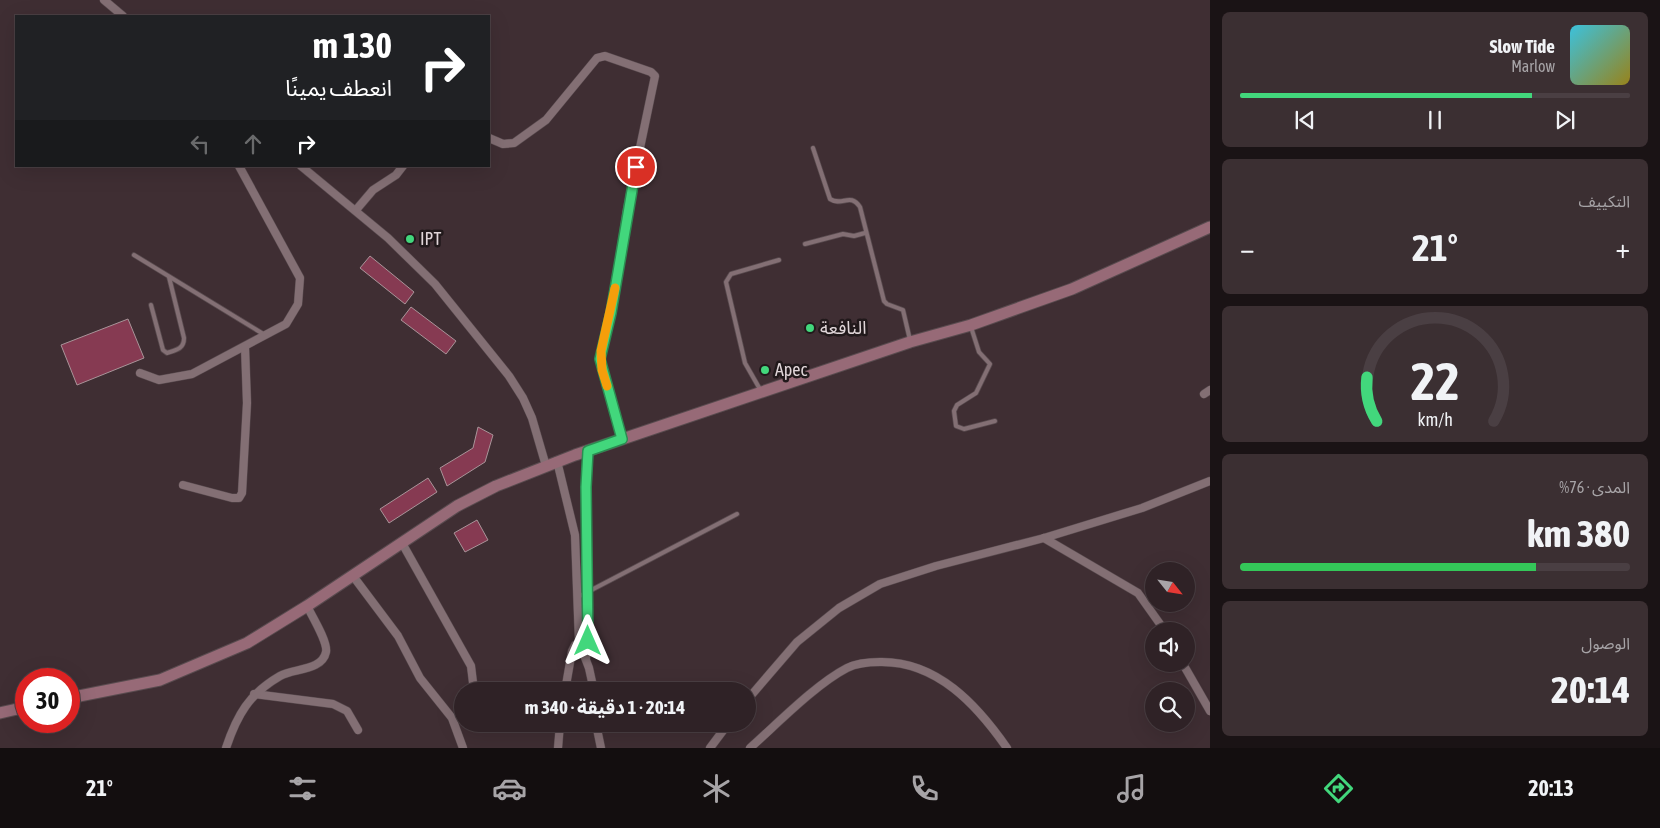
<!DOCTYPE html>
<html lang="ar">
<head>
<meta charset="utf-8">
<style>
	:root { --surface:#2f2226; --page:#3b2f32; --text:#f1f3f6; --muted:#a7a4a7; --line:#4a3f43; --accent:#42d77c }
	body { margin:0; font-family:"Asap Condensed","Noto Sans Arabic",sans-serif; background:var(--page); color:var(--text); direction:rtl; height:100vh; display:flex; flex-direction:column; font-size:19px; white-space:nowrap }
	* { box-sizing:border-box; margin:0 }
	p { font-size:16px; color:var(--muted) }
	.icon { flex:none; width:28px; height:28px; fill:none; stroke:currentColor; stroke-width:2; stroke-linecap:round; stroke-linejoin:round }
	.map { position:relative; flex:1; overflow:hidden; direction:ltr }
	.details { display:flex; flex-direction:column; gap:12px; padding:12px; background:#1a1315; width:450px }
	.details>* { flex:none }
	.hud { position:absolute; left:15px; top:15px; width:475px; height:152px; border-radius:0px; box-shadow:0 5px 20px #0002,0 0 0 1px var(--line); direction:rtl; background:#202124; color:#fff; overflow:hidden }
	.needle { width:32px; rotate:120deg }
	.buttons { position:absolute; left:1145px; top:562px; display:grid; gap:10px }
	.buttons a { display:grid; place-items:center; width:50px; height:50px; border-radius:50%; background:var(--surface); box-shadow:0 5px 20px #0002,0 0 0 1px var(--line); font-size:25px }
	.speed { position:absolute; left:15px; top:668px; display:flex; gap:10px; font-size:25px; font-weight:700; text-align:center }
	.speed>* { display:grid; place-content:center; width:65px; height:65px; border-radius:50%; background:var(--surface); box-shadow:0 5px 20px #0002,0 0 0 1px var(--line); line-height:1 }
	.speed .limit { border:8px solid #d22; background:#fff; color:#111 }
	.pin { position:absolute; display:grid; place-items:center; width:42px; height:42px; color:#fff; margin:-21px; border:2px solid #fff; border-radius:50%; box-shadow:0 1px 5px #0007 }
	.me { position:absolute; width:55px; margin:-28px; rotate:0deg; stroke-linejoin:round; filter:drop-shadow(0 0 4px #0008) }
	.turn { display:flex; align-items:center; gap:18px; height:105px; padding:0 15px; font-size:22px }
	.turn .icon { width:65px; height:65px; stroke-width:2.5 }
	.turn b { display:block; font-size:35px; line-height:42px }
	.lanes { display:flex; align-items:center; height:48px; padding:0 15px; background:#0003; justify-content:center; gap:25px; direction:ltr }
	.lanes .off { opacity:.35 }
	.big { font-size:38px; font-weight:700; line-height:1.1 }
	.details .card { flex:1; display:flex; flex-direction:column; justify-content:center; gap:8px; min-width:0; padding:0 18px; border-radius:8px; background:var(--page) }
	.details .dial { align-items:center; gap:0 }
	.dial svg { height:130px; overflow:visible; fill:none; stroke:var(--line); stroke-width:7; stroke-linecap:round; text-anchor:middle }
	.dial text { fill:var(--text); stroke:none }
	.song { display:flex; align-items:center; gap:15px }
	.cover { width:60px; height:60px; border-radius:8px; background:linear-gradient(135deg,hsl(190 70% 55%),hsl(50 70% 35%)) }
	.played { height:5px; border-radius:2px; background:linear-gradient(90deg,var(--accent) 75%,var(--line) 75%) }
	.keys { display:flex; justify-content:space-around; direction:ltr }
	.heat { display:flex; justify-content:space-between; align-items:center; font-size:28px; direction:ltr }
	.charge { height:8px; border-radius:4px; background:linear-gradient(90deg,#34c759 76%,var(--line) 0) }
	.trip { position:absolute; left:454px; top:682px; width:302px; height:50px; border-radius:25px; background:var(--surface); box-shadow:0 5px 20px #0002,0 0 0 1px var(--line); font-weight:700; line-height:50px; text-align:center; direction:rtl }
	.dock { display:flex; height:80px; justify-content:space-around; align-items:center; background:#130e0f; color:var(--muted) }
	.dock .icon { width:35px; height:35px }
	.dock .selected { color:var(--accent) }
	.dock b { font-size:22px; color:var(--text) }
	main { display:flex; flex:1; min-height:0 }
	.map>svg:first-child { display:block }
	.building { fill:#863a52; stroke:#a99499 }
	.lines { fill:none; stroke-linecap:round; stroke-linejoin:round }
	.lane-casing { stroke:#594b4f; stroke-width:5.5 }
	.street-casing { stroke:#594b4f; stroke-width:9 }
	.secondary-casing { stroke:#594b4f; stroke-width:13 }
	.lane { stroke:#836f74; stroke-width:4 }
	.street { stroke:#836f74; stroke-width:8 }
	.secondary { stroke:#976a77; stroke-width:11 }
	.route-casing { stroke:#2b8c51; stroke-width:12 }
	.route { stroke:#42d77c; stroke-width:9 }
	.slow { stroke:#f59e0b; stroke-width:9 }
	.poi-dot { fill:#42d77c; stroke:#21191b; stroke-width:2 }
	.labels { text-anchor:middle; stroke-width:5; stroke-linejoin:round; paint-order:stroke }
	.poi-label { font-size:18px; fill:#e0d5d8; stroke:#21191b; text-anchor:start }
</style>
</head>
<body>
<main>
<section class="details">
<div class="card">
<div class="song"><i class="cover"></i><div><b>Slow Tide</b><p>Marlow</p></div></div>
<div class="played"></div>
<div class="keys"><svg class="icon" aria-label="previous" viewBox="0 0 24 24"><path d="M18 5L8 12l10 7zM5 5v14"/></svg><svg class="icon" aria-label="pause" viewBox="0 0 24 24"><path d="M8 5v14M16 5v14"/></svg><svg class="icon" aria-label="next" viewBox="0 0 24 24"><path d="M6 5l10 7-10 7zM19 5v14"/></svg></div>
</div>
<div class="card"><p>التكييف</p>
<div class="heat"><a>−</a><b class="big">21°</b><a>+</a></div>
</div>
<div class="card dial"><svg viewBox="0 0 100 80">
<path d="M14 69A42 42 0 1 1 86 69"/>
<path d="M14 69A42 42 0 0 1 8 42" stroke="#42d77c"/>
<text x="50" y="56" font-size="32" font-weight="700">22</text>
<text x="50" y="72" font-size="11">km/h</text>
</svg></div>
<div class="card"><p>المدى · 76%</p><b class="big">380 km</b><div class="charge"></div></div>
<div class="card"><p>الوصول</p><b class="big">20:14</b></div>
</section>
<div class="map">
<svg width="1210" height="748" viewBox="0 0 1210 748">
	<rect width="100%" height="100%" fill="#3f2e33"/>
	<g class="building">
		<polygon points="370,256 414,292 405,304 360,268"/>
		<polygon points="411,307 456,341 446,354 401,320"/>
		<polygon points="128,319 144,358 77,385 61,345"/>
		<polygon points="478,427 493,435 485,462 447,486 440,468 473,448"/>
		<polygon points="428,478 437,492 389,523 380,509"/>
		<polygon points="477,520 488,540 465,552 454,533"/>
	</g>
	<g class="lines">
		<defs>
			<g id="lane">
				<path d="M 813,148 L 830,199 C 842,207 850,192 860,207 L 884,301 L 887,304 L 903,310 L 910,340"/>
				<polyline points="805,244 843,234 854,236 865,233"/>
				<polyline points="134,255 265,335"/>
				<path d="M 151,305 L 163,350 L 167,353 C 176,350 184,349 184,338 L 169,277"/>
				<polyline points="971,327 979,352 990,364 976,393 957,405 954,411 956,426 964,429 995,421"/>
				<polyline points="761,391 745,363 726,282 731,274 779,260"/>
				<polyline points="578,597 737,514"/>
			</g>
			<g id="street">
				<polyline points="104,0 123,16"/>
				<polyline points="489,138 503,144 514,143 546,120 597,58 605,56 651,72 655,76 627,210 611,313 601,351 602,370 622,439"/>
				<polyline points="301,166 388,238 435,284 509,376 523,398 532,418 546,466"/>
				<polyline points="356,210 373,190 396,175 403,166"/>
				<polyline points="140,373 159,380 192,374 286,324 298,304 300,278 239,166"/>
				<polyline points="1204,394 1210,390"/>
				<polyline points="557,461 575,535 579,642 589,668 594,691"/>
				<polyline points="183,485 232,498 239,498 242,493 247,403 245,347"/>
				<polyline points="1044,538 1138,593 1165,631"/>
				<polyline points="402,543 471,666 474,691"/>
				<polyline points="353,576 398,636 420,678 452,718 463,748"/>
				<polyline points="586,658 588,641 586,487 588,451"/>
				<polyline points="1183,664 1210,711"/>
				<polyline points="565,691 572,651 575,645 582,642"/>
				<polyline points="254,694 333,704 347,711 358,730"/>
				<polyline points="748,699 797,642 839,608 880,584 936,566 1044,538 1142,508 1210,481"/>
				<polyline points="596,724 601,748"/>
				<path d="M 226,748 C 237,715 249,694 280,676 C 294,668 322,671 326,652 C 328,642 312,616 307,606"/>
				<polyline points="558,748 560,724"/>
				<polyline points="710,748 728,724"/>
				<path d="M 750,748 C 777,724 816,684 847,668 C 857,663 869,662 880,662 C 937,661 977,705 1007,748"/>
			</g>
			<g id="secondary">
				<polyline points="69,698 160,680 247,643 307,606 457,506 496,486 575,455 910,342 971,325 1072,289 1210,227"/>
				<polyline points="0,713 26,707"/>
			</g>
		</defs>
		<use href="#lane" class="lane-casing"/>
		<use href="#street" class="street-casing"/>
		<use href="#secondary" class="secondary-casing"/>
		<use href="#lane" class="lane"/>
		<use href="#street" class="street"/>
		<use href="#secondary" class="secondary"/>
	</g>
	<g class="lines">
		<defs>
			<polyline id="route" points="588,641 586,487 588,451 622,439 600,359 611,313 636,167"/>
		</defs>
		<use href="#route" class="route-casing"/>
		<use href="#route" class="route"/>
		<polyline class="slow" points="607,386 602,370 601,351 615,288"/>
	</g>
	<g class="poi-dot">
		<circle cx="410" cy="239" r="5"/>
		<circle cx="810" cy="328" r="5"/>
		<circle cx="765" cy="370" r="5"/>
	</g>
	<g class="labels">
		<g class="poi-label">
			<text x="420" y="245">IPT</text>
			<text x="820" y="334">النافعة</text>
			<text x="775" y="376">Apec</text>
		</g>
	</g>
</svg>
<div class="buttons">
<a><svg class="needle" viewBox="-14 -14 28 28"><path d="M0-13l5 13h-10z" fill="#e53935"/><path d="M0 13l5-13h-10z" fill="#a7a4a7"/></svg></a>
<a><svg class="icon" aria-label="sound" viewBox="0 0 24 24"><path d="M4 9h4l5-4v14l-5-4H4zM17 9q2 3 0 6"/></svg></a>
<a><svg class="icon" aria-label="search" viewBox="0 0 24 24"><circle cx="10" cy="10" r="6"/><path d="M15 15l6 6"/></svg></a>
</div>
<div class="speed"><div class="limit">30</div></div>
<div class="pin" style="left:636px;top:167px;background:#d93025"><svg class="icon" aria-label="arrive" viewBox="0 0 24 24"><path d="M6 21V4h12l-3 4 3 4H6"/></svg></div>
<svg class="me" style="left:588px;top:641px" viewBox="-20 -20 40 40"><path d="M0-17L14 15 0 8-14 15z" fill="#42d77c" stroke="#fff" stroke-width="4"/></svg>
<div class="trip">20:14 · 1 دقيقة · 340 m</div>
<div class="hud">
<div class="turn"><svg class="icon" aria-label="right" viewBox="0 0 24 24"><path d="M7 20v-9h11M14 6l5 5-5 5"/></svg><div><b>130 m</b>انعطف يمينًا</div></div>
<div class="lanes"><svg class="icon off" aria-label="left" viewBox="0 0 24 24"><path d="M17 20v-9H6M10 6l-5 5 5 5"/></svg><svg class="icon off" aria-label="ahead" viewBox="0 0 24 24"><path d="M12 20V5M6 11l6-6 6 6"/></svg><svg class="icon" aria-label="right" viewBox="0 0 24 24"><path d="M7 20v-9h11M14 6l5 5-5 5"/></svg></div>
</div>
</div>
</main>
<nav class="dock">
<b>20:13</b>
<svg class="icon selected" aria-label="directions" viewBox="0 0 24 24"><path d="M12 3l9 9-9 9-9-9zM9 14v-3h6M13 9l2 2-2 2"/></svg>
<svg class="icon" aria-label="music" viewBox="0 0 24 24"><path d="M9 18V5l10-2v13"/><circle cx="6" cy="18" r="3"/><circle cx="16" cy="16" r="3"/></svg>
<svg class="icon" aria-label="phone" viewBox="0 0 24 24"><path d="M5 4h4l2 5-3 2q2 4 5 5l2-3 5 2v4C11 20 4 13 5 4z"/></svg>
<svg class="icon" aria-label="climate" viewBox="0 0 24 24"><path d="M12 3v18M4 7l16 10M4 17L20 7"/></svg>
<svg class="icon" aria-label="car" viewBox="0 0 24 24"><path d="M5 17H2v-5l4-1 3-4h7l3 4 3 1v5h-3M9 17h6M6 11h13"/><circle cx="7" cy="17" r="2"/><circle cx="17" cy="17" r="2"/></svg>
<svg class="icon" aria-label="filters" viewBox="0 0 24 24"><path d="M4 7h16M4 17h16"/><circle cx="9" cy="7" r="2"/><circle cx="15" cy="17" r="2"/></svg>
<b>21°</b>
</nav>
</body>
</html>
